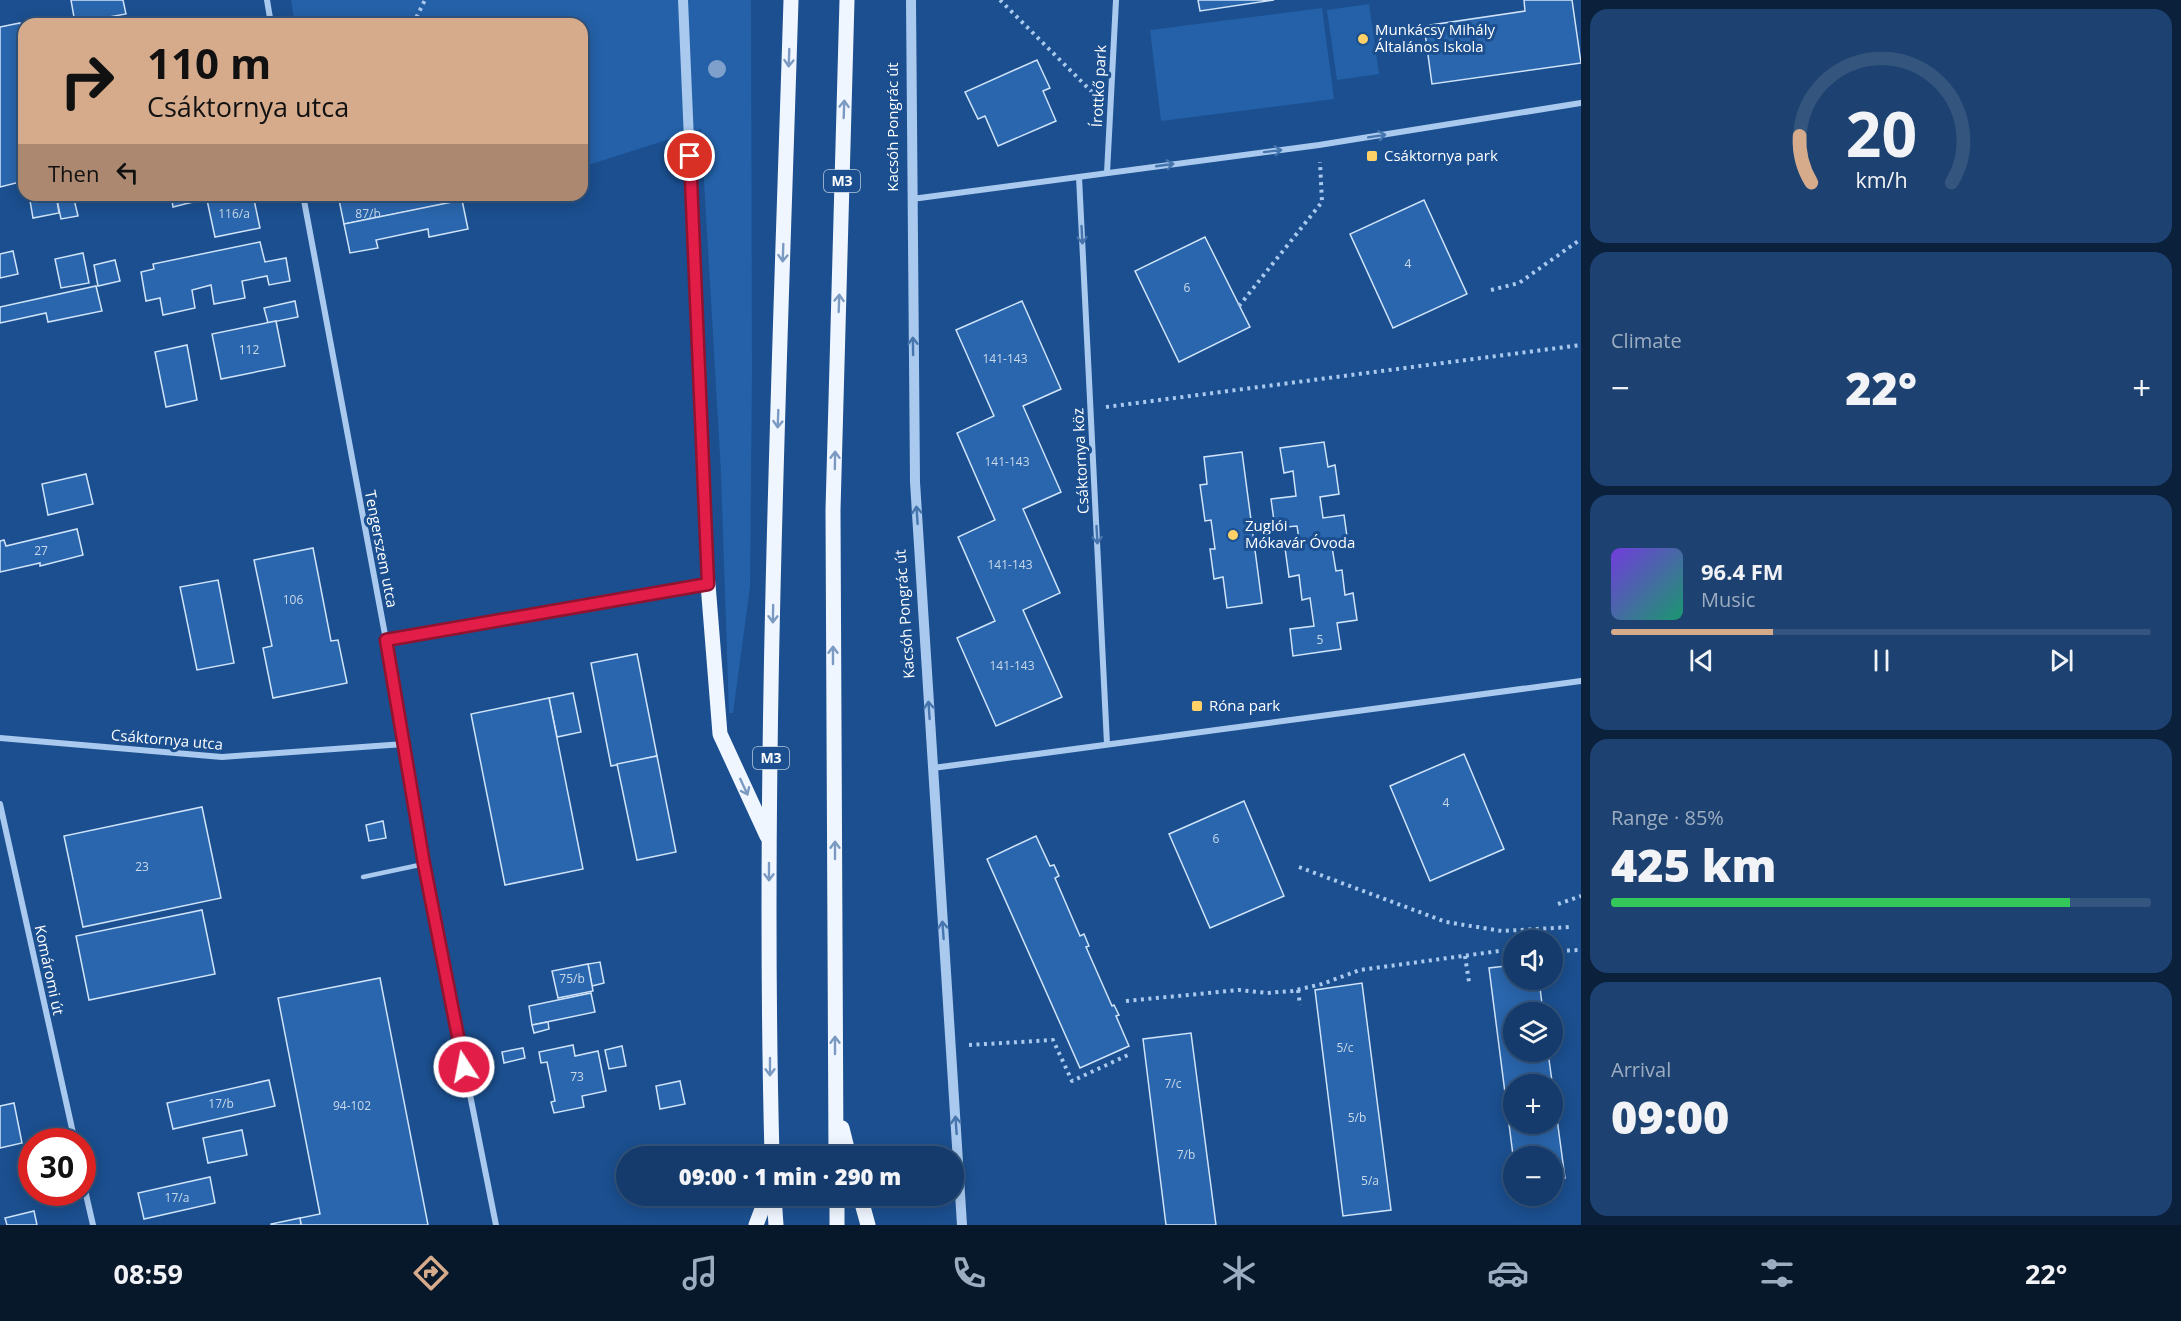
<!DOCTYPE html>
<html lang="en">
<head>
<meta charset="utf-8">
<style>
	:root { --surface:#143b6b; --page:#1d4271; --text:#f1f3f6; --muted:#9dadc1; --line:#33557e; --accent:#d6ab8b }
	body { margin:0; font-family:"Open Sans",sans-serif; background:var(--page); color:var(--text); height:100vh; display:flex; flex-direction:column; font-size:22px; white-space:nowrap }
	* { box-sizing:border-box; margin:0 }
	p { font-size:20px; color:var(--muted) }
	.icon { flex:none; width:33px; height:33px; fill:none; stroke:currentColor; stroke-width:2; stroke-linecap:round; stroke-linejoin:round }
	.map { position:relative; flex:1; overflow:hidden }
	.details { display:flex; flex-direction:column; gap:9px; padding:9px; background:#0b203b; width:600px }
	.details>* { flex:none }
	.hud { position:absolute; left:18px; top:18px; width:570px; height:183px; border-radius:18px; box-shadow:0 3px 15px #0003,0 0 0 2px var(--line); background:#d6ab8b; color:#111; overflow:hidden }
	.tools { position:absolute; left:1503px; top:930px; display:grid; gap:12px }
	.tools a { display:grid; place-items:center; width:60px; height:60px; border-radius:50%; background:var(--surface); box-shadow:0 3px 15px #0003,0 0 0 2px var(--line); font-size:30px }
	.speed { position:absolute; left:18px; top:1128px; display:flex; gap:12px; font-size:30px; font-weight:700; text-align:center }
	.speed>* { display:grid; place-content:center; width:78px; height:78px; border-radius:50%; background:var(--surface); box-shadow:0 3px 15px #0003,0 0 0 2px var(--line); line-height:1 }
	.speed .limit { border:9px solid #d22; background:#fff; color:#111 }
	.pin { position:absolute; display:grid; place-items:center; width:51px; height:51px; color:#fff; margin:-26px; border:3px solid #fff; border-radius:50%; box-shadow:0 2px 6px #0007 }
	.me { position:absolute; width:66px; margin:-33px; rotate:349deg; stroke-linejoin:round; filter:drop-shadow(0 0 4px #0008) }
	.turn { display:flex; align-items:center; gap:21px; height:126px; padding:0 30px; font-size:27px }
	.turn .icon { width:78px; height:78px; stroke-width:2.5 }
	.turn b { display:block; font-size:42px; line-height:51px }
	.then { display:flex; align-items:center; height:57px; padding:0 30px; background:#0003; gap:12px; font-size:22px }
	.big { font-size:45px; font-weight:800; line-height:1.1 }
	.details .widget { flex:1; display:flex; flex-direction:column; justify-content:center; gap:9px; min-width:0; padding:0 21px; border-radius:18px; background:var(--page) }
	.details .dial { align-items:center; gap:0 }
	.dial svg { height:156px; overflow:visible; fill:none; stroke:var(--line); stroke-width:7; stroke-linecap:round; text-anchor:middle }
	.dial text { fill:var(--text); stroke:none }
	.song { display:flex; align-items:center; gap:18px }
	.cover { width:72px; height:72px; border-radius:9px; background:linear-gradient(135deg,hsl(260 70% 55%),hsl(160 70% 35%)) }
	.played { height:6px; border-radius:3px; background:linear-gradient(90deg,var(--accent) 30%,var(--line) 30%) }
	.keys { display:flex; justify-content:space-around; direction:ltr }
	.heat { display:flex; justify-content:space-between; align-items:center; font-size:33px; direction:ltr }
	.charge { height:9px; border-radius:4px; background:linear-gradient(90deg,#34c759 85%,var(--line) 0) }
	.trip { position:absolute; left:616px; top:1146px; width:348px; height:60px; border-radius:30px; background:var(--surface); box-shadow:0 3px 15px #0003,0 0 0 2px var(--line); font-weight:800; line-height:60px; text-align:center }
	.dock { display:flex; height:96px; justify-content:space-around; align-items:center; background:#08182b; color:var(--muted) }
	.dock .icon { width:42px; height:42px }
	.dock .selected { color:var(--accent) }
	.dock b { font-size:27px; color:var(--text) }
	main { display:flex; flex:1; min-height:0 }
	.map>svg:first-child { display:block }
	.green { fill:#2461a8 }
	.building { fill:#2a66ad; stroke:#cfe3fa; stroke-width:1.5; fill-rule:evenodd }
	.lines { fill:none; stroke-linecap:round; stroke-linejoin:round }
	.path { stroke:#a9c9ee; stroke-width:4; stroke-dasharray:3 4.5; stroke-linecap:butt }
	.service { stroke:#a9c9ee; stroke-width:4.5 }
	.minor { stroke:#a9c9ee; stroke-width:6 }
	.tertiary { stroke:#a9c9ee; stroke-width:10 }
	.primary { stroke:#f0f6ff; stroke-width:15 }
	.tree { fill:#7ea0ca }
	.oneway { stroke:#7b9ac1 }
	.oneway2 { stroke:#4674ac }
	.route-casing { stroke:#92132f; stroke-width:15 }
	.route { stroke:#e11d48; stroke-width:10 }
	.poi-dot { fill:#ffd166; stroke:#1b4f8f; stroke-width:2 }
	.labels { text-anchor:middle; stroke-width:6; stroke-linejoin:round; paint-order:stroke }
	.number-label { font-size:12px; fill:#cad9ea }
	.shield { fill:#1b4f8f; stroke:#bbcadd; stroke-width:1.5 }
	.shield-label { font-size:14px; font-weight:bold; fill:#fff }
	.poi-label { font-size:15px; fill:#fff; stroke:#1b4f8f; text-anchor:start }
	.street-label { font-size:15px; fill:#fff; stroke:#1b4f8f }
</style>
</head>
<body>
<main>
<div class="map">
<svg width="1581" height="1225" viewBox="0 0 1581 1225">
	<rect width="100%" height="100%" fill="#1b4f8f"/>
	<g class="green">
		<polygon points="291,0 751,0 752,372 750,587 733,713 729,713 721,473 701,129 582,167 582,24 295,24"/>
		<polygon points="1369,4 1379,74 1337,80 1327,10"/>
		<polygon points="1322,8 1334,99 1161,121 1150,30"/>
	</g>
	<g class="building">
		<polygon points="71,0 123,0 126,14 75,23"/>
		<polygon points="1198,0 1274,0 1200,11"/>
		<polygon points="1524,0 1572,0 1581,63 1432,84 1424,26 1525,11"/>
		<polygon points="20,23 24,39 24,181 0,187 0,27"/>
		<polygon points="1037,60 1050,88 1043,91 1056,121 998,146 985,116 978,119 965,92"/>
		<polygon points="29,195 56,195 59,213 33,218"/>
		<polygon points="56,195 73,195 78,216 61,219"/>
		<polygon points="171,195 188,195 189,203 173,207"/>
		<polygon points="188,195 207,195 208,200 189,203"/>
		<polygon points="231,195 253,195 260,228 215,237 207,200"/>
		<polygon points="338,195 443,195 445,204 344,224"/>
		<polygon points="462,200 468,229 429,237 428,229 376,240 378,248 350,253 344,224"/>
		<polygon points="1424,200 1467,294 1393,328 1350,234"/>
		<polygon points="1205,237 1250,327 1179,362 1135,271"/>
		<polygon points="260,242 265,262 286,258 290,281 269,285 267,276 242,281 245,298 214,304 211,285 192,290 195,308 163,315 160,298 146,301 141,272 154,269 153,264"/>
		<polygon points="13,251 18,274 0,278 0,254"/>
		<polygon points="83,253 89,283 61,288 55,259"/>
		<polygon points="115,260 120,281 98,286 94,265"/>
		<polygon points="96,286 102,311 48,322 46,313 0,323 0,307"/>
		<polygon points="295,301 298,317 268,323 264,308"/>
		<polygon points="1022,301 1061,389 1023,406 1061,492 1023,509 1060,593 1023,610 1062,697 996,726 957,638 995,621 958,537 995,520 957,433 994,416 956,330"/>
		<polygon points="276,321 285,366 221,379 212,334"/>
		<polygon points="187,345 197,400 166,407 155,352"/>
		<polygon points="1324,442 1328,467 1335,465 1339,494 1320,497 1323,518 1344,515 1348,544 1332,547 1336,571 1342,570 1345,595 1353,593 1357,620 1337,623 1341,649 1293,656 1290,629 1314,626 1310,598 1302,600 1299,575 1289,577 1285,548 1300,546 1297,526 1275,528 1271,499 1296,496 1293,471 1284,473 1280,448"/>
		<polygon points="1242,452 1262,603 1227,608 1223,577 1214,579 1210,549 1215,549 1211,520 1205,521 1200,485 1207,484 1204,457"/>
		<polygon points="86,474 93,504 48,515 42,484"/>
		<polygon points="77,529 83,555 40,566 40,563 0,572 0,541 4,540 6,546"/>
		<polygon points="313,548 331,641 338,640 347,683 273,698 263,648 272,646 254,560"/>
		<polygon points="218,580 234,663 197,670 180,587"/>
		<polygon points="637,654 657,756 611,766 591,663"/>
		<polygon points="573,693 581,732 557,737 549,698"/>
		<polygon points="549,698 583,869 505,885 471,714"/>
		<polygon points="1464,754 1504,849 1430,881 1390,786"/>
		<polygon points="657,756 676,852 637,860 617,764"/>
		<polygon points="1244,801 1284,896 1210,928 1169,834"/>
		<polygon points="202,807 221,898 83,927 64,836"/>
		<polygon points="383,821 386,838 369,841 366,825"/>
		<polygon points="1036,836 1050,866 1054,865 1059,876 1055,878 1080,936 1084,934 1089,946 1086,947 1112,1006 1114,1005 1119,1015 1116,1016 1129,1046 1080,1068 987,859"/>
		<polygon points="202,910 215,974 89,1000 76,936"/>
		<polygon points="600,962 604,983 592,986 588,964"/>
		<polygon points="588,964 593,991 558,998 552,971"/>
		<path d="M 1514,965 L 1514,980 L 1539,980 L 1543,1012 L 1514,1012 L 1514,1052 L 1548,1052 L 1565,1178 L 1552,1180 L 1552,1156 L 1514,1156 L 1514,1163 L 1489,968 ZM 1514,1084 L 1552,1084 L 1552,1124 L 1514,1124 Z"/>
		<polygon points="380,978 428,1225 301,1225 300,1218 320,1214 278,998"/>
		<polygon points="1362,983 1391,1210 1343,1216 1315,990"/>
		<polygon points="591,993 595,1012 532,1025 529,1006"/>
		<polygon points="548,1022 549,1029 534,1033 532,1025"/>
		<polygon points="1191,1033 1216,1225 1166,1225 1143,1039"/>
		<polygon points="573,1045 575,1056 598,1051 606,1091 582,1096 584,1107 554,1113 551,1102 555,1101 547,1062 541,1063 539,1052"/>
		<polygon points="622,1046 626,1066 609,1069 605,1050"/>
		<polygon points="523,1048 525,1058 504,1063 502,1052"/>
		<polygon points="269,1080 275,1106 173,1129 167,1103"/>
		<polygon points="680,1081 685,1104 660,1109 656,1086"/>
		<polygon points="14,1103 22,1143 0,1148 0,1106"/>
		<polygon points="242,1130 247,1155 208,1163 203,1138"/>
		<polygon points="210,1177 215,1203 144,1219 138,1193"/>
		<polygon points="34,1211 37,1225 7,1225 5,1218"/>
		<polygon points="300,1218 301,1225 271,1225 271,1224"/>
	</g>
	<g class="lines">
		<g class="path">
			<polyline points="1000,0 1095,95"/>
			<polyline points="413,24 425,0"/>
			<polyline points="1491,290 1519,283 1581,239"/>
			<polyline points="1239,306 1322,202 1320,162"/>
			<polyline points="1106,407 1581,345"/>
			<polyline points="1299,867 1446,922 1502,931 1570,927"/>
			<polyline points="1558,904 1581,896"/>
			<polyline points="1552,951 1581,950"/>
			<polyline points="1465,956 1469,982"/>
			<polyline points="1298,990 1300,1005"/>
			<polyline points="1126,1001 1239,990 1267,993 1292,991 1322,984 1360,970 1514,949"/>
			<polyline points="969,1045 1053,1040 1072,1081 1128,1055"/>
		</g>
		<polyline class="service" points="363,877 424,864"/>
		<g class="minor">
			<polyline points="267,0 271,24"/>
			<polyline points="1107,173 1116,0"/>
			<polyline points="1079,177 1107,744"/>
			<polyline points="303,195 386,640 424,864 496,1225"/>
			<polyline points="912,199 1319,145 1581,103"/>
			<polyline points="386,640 708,584"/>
			<polyline points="0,738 222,757 404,744"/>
			<polyline points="933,768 1581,681"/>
			<polyline points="0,804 75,1142"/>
			<polyline points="82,1177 93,1225"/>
		</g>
		<g class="tertiary">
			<polyline points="683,0 708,584"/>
			<polyline points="911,0 915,482 962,1225"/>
		</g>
		<g class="primary">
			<polyline points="708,584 720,734 767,836"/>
			<polyline points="842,1128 849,1156"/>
			<path d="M 772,1156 C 762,771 779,385 791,0"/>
			<polyline points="836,1156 833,510 847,0"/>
			<polyline points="774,1196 776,1225"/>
			<polyline points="837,1196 837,1225"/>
			<polyline points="860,1196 868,1225"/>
			<polyline points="756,1225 767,1196"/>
		</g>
	</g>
	<circle class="tree" cx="717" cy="69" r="9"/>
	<defs><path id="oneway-shaft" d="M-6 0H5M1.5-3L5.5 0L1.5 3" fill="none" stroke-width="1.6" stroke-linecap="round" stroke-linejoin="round" transform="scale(1.5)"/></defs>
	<g class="oneway">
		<use href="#oneway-shaft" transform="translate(789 58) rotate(92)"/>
		<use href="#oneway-shaft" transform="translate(844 109) rotate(-88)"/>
		<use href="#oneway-shaft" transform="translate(783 253) rotate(92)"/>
		<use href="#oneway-shaft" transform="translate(839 303) rotate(-88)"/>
		<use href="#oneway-shaft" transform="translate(778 419) rotate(92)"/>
		<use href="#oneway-shaft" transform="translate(835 460) rotate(-89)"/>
		<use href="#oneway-shaft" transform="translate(773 614) rotate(91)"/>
		<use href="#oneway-shaft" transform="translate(833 655) rotate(-90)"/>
		<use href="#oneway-shaft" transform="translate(744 787) rotate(65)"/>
		<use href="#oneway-shaft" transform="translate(835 850) rotate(-90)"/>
		<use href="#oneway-shaft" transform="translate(769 872) rotate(90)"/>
		<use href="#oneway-shaft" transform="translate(835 1045) rotate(-90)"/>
		<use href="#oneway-shaft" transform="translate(770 1067) rotate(90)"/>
	</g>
	<g class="oneway2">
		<use href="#oneway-shaft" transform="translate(1377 136) rotate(-9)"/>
		<use href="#oneway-shaft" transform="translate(1273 151) rotate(-7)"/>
		<use href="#oneway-shaft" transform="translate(1165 165) rotate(-8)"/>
		<use href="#oneway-shaft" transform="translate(1082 235) rotate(87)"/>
		<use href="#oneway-shaft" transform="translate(913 346) rotate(-91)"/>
		<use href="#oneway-shaft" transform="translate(917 515) rotate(-94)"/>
		<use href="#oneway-shaft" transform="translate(1097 535) rotate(87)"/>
		<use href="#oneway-shaft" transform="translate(929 710) rotate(-94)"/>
		<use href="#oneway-shaft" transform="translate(943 930) rotate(-94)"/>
		<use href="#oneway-shaft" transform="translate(956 1125) rotate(-94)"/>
	</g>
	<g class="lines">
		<defs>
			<polyline id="route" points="464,1067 424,864 386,640 708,584 690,156"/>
		</defs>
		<use href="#route" class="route-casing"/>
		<use href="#route" class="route"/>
	</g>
	<g class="poi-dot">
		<circle cx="1363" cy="39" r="6"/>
		<rect x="1366" y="150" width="12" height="12" rx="3"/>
		<circle cx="1233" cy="535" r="6"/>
		<rect x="1191" y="700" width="12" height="12" rx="3"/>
	</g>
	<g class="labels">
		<g class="number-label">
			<text x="234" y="218">116/a</text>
			<text x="368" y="218">87/b</text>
			<text x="1408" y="268">4</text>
			<text x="1187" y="292">6</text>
			<text x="249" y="354">112</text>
			<text x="1005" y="363">141-143</text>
			<text x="1007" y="466">141-143</text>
			<text x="41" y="555">27</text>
			<text x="1010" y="569">141-143</text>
			<text x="293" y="604">106</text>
			<text x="1320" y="644">5</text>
			<text x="1012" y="670">141-143</text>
			<text x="1446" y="807">4</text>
			<text x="1216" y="843">6</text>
			<text x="142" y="871">23</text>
			<text x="572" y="983">75/b</text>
			<text x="1345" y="1052">5/c</text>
			<text x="577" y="1081">73</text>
			<text x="1173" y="1088">7/c</text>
			<text x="221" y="1108">17/b</text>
			<text x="352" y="1110">94-102</text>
			<text x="1357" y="1122">5/b</text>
			<text x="1186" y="1159">7/b</text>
			<text x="1370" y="1185">5/a</text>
			<text x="177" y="1202">17/a</text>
		</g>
		<g class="shield">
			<rect x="824" y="170" width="36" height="22" rx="4.5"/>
			<rect x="753" y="747" width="36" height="22" rx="4.5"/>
		</g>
		<g class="shield-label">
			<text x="842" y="186">M3</text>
			<text x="771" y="763">M3</text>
		</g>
		<g class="poi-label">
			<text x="1375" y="35">Munkácsy Mihály<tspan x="1375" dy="17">Általános Iskola</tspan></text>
			<text x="1384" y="161">Csáktornya park</text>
			<text x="1245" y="531">Zuglói<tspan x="1245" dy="17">Mókavár Óvoda</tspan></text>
			<text x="1209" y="711">Róna park</text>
		</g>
		<g class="street-label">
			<text transform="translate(1099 86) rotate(-87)" y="5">Írottkő park</text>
			<text transform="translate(893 127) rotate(-90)" y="5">Kacsóh Pongrác út</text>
			<text transform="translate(1081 461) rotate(-93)" y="5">Csáktornya köz</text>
			<text transform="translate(381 549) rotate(79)" y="5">Tengerszem utca</text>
			<text transform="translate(905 614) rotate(-94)" y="5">Kacsóh Pongrác út</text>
			<text transform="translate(167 740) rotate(5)" y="5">Csáktornya utca</text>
			<text transform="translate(49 970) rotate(78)" y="5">Komáromi út</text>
		</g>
	</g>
</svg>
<div class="tools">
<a><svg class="icon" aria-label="sound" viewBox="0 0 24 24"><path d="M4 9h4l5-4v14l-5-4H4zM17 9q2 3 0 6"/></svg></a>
<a><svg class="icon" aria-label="layers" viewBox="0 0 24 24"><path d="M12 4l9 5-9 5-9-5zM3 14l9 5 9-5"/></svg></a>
<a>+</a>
<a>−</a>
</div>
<div class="speed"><div class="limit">30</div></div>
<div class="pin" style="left:690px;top:156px;background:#d93025"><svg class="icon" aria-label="arrive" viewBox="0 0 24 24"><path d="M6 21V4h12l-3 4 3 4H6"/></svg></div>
<svg class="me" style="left:464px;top:1067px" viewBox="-20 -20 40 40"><circle r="17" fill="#e11d48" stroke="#fff" stroke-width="3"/><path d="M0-11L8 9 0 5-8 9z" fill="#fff"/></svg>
<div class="trip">09:00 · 1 min · 290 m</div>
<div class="hud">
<div class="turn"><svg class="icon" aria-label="right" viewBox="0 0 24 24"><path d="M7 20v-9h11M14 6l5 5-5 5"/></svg><div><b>110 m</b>Csáktornya utca</div></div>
<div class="then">Then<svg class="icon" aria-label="left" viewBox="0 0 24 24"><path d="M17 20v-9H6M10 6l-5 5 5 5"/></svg></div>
</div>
</div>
<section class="details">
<div class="widget dial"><svg viewBox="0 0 100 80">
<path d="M14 69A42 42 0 1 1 86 69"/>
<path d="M14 69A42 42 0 0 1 8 45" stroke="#d6ab8b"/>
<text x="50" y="56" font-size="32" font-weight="700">20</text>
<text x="50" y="72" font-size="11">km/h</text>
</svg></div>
<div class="widget"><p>Climate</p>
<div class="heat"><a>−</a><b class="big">22°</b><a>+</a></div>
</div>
<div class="widget">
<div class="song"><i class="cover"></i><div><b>96.4 FM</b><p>Music</p></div></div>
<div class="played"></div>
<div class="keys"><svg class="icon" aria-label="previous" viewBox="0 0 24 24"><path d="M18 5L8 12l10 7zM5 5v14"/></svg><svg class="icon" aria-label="pause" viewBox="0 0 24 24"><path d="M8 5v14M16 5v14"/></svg><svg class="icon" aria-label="next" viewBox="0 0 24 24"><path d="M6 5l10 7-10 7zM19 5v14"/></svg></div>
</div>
<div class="widget"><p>Range · 85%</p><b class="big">425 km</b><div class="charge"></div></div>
<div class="widget"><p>Arrival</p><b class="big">09:00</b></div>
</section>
</main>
<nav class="dock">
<b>08:59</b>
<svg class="icon selected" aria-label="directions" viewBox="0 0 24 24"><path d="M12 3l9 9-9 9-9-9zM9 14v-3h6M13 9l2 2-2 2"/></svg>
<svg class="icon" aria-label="music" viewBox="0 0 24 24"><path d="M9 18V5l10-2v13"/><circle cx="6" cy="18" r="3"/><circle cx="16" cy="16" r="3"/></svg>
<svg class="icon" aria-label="phone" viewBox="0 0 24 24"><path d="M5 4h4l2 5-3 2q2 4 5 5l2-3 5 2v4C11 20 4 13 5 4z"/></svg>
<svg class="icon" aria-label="climate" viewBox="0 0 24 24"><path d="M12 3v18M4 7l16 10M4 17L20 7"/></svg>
<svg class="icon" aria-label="car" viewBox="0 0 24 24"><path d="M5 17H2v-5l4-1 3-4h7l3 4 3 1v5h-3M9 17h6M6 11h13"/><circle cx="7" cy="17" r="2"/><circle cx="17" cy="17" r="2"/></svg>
<svg class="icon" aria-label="filters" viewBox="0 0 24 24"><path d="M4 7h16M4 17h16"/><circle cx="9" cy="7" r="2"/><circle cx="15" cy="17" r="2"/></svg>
<b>22°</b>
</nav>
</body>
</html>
